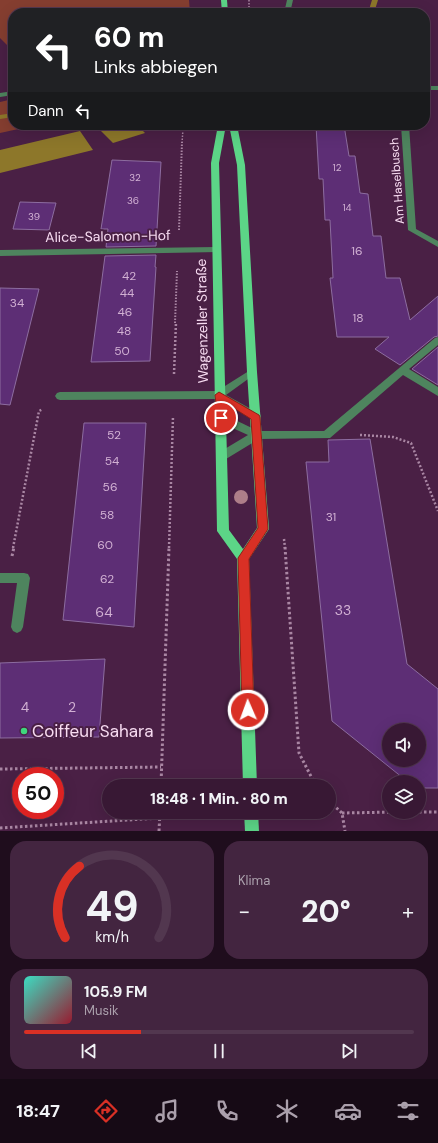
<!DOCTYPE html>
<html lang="de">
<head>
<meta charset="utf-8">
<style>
	:root { --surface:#381834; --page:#432540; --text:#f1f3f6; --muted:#aba0ac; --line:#52374f; --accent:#d93025 }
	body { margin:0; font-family:"DM Sans",sans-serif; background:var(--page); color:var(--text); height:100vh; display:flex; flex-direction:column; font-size:15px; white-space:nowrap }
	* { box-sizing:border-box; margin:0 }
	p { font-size:13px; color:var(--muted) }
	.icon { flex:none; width:22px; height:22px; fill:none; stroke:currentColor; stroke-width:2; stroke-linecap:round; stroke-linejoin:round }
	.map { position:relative; height:831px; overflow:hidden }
	.drawer { display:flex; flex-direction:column; gap:10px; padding:10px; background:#1f0d1d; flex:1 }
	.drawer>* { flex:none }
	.top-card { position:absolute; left:8px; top:8px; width:422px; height:122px; border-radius:16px; box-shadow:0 4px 16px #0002,0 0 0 1px var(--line); background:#202124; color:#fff; overflow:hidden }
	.buttons { position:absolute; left:382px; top:723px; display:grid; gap:8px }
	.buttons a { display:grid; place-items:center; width:44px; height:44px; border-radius:50%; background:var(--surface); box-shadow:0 4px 16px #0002,0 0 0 1px var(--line); font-size:20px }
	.speed { position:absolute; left:12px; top:767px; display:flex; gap:8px; font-size:20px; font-weight:700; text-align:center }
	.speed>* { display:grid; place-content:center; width:52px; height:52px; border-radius:50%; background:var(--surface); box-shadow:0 4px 16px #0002,0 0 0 1px var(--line); line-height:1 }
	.speed .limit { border:6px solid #d22; background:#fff; color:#111 }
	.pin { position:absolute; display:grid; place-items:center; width:34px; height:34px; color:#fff; margin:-17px; border:2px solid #fff; border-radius:50%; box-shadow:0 1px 4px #0007 }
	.me { position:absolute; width:44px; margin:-22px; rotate:358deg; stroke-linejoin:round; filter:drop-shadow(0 0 3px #0008) }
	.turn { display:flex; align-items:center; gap:14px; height:84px; padding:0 20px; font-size:18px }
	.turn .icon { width:52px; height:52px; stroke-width:2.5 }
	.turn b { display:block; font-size:28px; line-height:34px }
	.then { display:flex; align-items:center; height:38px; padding:0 20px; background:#0003; gap:8px; font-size:15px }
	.big { font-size:30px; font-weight:800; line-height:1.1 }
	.drawer .widget { flex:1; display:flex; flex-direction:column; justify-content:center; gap:6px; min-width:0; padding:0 14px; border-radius:16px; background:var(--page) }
	.drawer .dial { align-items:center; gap:0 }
	.dial svg { height:104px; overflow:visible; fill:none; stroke:var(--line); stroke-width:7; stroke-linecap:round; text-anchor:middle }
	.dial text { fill:var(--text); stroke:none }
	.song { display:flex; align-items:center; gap:12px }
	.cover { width:48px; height:48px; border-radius:6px; background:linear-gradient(135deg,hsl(170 70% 55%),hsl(350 70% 35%)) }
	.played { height:4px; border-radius:2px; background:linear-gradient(90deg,var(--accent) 30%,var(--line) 30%) }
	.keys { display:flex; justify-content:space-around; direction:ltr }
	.heat { display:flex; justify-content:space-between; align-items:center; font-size:22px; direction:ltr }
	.drawer .tiles { flex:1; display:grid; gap:10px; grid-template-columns:1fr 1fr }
	.widget:last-child { grid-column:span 2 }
	.trip { position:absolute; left:102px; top:779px; width:234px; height:40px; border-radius:20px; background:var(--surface); box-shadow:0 4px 16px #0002,0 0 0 1px var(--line); font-weight:800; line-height:40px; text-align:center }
	.menu { display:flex; height:64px; justify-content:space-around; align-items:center; background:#160a15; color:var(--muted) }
	.menu .icon { width:28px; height:28px }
	.menu .on { color:var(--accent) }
	.menu b { font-size:18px; color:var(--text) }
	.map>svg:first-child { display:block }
	.green { fill:#853e30 }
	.water { fill:#8d772a }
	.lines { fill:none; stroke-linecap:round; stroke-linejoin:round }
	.stream { fill:#8d772a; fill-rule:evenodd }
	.building { fill:#5d2e75; stroke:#8d6da0; fill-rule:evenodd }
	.path-far3 { stroke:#a986a3; stroke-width:1.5; stroke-dasharray:1.5 1.5; stroke-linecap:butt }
	.path-far2 { stroke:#a986a3; stroke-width:2; stroke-dasharray:1.5 1.5; stroke-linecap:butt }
	.path-far1 { stroke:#a986a3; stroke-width:2.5; stroke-dasharray:2 2; stroke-linecap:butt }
	.path { stroke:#a986a3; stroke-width:3; stroke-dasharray:2.5 2.5; stroke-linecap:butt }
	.minor { fill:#4e845e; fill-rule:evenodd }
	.major { fill:#5cd587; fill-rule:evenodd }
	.tree { fill:#ae7e89 }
	.route { fill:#d93025; stroke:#8d1f18 }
	.poi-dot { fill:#3fd77d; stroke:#4a2045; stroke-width:1.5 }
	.labels { text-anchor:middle; stroke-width:4; stroke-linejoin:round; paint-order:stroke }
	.far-number-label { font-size:10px; fill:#d1b0d3 }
	.far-street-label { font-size:12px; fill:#f8dcf2; stroke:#4a2045 }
	.number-label { font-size:12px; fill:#d1b0d3 }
	.street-label { font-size:14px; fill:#f8dcf2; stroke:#4a2045 }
	.near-number-label { font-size:14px; fill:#d1b0d3 }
	.near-poi-label { font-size:17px; fill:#f8dcf2; stroke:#4a2045; text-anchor:start }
</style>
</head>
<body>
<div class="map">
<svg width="438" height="831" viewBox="0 0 438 831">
	<rect width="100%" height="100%" fill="#4a2045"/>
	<g class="green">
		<polygon points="0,0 189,0 190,13 13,13 13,45 8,46 0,38"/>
		<polygon points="13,99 13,125 37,125 0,133 0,102"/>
	</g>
	<g class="water">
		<polygon points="111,125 137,125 145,133 113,143 99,129"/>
		<polygon points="80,131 93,150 0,173 0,150"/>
	</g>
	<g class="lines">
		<g class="stream">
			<polygon points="372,0 378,0 374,13 368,13"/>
			<polygon points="13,113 13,117 0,119 0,115"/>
		</g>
	</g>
	<g class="building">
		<polygon points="316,125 344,125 349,156 355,156 360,193 368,194 373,236 381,236 386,278 400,278 410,320 438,296 438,336 434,337 400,365 375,349 389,337 337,337 330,278 333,278 330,220 325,220 323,179 319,179"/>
		<polygon points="112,160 161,162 156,246 106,247 108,229 101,229"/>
		<polygon points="20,202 56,203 49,230 13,229"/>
		<polygon points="156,255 155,267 156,267 150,361 91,362 105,256"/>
		<polygon points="0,288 39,289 10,405 0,404"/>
		<polygon points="438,347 438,385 412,369"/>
		<polygon points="84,423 146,423 134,627 63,620"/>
		<path d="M 370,439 L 407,664 L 438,689 L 438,788 L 419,788 L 419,782 L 408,782 L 332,721 L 306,462 L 329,462 L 328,440 ZM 389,730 L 419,730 L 419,760 L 389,760 Z"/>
		<polygon points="105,659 99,737 0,738 0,663"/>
	</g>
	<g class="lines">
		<g class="path-far3">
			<polyline points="249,0 249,13"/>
			<polyline points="182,143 183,129 186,125"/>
		</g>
		<g class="path-far2">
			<polyline points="179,230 182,142"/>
			<polyline points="175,323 177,271"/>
		</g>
		<g class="path-far1">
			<polyline points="174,374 176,322"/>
			<polyline points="360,435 393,437 411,443 438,511"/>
			<polyline points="284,539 285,548"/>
			<polyline points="13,548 39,411 43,409"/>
			<polyline points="169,548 173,416"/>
		</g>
		<g class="path">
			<polyline points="285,547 299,753 316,786"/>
			<polyline points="12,556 14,547"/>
			<polyline points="0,769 161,767"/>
			<polyline points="161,786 169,547"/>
			<polyline points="329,801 342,813 345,831"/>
			<polyline points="419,812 438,812"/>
			<polyline points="342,813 396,812"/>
			<polyline points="0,828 160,818"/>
			<polyline points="159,831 160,812"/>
		</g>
		<g class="minor">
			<polygon points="287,0 293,0 290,13 284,13"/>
			<rect x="425" y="86" width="13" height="4"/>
			<polygon points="13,91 13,95 0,97 0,93"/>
			<polygon points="401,125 409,125 416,229 438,241 438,247 408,230"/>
			<polygon points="216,247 219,248 220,250 219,252 0,256 0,250"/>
			<polygon points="438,337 438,345 409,369 438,387 438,396 403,375 330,438 259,439 226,459 222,460 218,459 217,456 218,453 248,435 217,421 216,418 217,415 225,415 258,431 324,431 435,338"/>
			<polygon points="252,369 255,370 257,372 255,374 226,395 260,414 261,417 260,420 256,421 217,399 60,400 57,399 55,396 57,393 60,392 217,391"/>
			<polygon points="0,573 24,573 28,574 30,578 23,627 21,631 17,633 13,631 11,627 17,583 0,583"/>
		</g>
		<g class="major">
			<polygon points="221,0 227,0 228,13 222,13"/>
			<polygon points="218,125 226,125 219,163 229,530 243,549 257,528 247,372 237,165 229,125 237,125 245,165 257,372 269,529 249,559 257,786 243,786 237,559 217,531 211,163"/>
			<polygon points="244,812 258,812 259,831 245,831"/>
		</g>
	</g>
	<circle class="tree" cx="241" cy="497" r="7"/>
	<polygon class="route" points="219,392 259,415 260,417 268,529 249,559 254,710 252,714 248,716 244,714 242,710 238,558 258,528 251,419 224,402 226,418 221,422 218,421 215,395"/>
	<circle class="poi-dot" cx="24" cy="731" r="4"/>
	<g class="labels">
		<g class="far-number-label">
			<text x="337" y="171">12</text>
			<text x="135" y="181">32</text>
			<text x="133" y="204">36</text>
			<text x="347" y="211">14</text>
			<text x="34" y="220">39</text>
		</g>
		<g class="far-street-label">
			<text transform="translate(397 181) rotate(-94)" y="4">Am Haselbusch</text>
		</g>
		<g class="number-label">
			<text x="357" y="255">16</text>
			<text x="129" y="280">42</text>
			<text x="127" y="297">44</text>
			<text x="17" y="307">34</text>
			<text x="125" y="316">46</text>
			<text x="358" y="322">18</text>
			<text x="124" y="335">48</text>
			<text x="122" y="355">50</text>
			<text x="114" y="439">52</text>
			<text x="112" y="465">54</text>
			<text x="110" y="491">56</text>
			<text x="107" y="519">58</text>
			<text x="331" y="521">31</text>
			<text x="105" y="549">60</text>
			<text x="107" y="583">62</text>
		</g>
		<g class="street-label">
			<text transform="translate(108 236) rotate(-1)" y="5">Alice-Salomon-Hof</text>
			<text transform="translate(202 321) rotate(-91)" y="5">Wagenzeller Straße</text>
		</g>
		<g class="near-number-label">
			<text x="343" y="615">33</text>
			<text x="104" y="617">64</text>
			<text x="25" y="712">4</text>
			<text x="72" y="712">2</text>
		</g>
		<g class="near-poi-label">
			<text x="32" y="737">Coiffeur Sahara</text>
		</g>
	</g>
</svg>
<div class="buttons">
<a><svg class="icon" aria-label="sound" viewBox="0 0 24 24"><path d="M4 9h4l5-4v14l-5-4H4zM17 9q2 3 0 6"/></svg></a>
<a><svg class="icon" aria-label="layers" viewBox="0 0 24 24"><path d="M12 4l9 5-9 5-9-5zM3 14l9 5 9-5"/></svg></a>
</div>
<div class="speed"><div class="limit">50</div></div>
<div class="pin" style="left:221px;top:418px;background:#d93025"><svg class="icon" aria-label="arrive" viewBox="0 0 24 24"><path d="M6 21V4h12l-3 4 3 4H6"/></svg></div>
<svg class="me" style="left:248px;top:710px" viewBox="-20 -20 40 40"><circle r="17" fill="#d93025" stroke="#fff" stroke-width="3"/><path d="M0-11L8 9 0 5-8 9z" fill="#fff"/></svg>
<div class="trip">18:48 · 1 Min. · 80 m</div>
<div class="top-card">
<div class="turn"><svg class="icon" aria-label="left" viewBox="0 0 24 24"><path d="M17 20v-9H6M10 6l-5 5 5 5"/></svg><div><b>60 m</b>Links abbiegen</div></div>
<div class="then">Dann<svg class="icon" aria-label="left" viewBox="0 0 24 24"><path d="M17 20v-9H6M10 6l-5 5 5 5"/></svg></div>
</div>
</div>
<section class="drawer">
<div class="tiles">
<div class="widget dial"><svg viewBox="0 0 100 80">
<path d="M14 69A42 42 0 1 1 86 69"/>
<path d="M14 69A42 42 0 0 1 25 14" stroke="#d93025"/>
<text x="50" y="56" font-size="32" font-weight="700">49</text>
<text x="50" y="72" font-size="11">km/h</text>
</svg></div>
<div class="widget"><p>Klima</p>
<div class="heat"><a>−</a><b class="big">20°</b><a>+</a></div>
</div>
<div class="widget">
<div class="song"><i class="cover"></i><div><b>105.9 FM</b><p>Musik</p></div></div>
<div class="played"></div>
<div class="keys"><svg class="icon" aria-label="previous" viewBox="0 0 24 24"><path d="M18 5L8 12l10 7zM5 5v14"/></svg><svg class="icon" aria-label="pause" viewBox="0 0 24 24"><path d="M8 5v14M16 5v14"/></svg><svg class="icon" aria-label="next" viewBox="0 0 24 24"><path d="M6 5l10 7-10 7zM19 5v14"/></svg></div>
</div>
</div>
</section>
<nav class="menu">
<b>18:47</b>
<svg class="icon on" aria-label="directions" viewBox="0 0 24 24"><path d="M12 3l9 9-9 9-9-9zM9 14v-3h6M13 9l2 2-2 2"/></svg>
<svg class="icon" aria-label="music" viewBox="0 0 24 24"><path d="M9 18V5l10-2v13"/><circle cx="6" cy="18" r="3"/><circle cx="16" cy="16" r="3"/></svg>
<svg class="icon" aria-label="phone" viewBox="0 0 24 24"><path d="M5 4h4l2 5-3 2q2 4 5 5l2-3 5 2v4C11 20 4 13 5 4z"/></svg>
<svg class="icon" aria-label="climate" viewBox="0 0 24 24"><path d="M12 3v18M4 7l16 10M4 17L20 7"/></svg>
<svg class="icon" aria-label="car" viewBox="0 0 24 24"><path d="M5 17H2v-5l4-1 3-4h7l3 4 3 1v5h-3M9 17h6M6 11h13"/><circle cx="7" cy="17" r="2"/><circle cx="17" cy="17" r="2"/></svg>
<svg class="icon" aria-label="filters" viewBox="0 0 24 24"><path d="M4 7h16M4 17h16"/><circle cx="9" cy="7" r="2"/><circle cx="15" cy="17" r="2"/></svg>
</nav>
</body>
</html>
